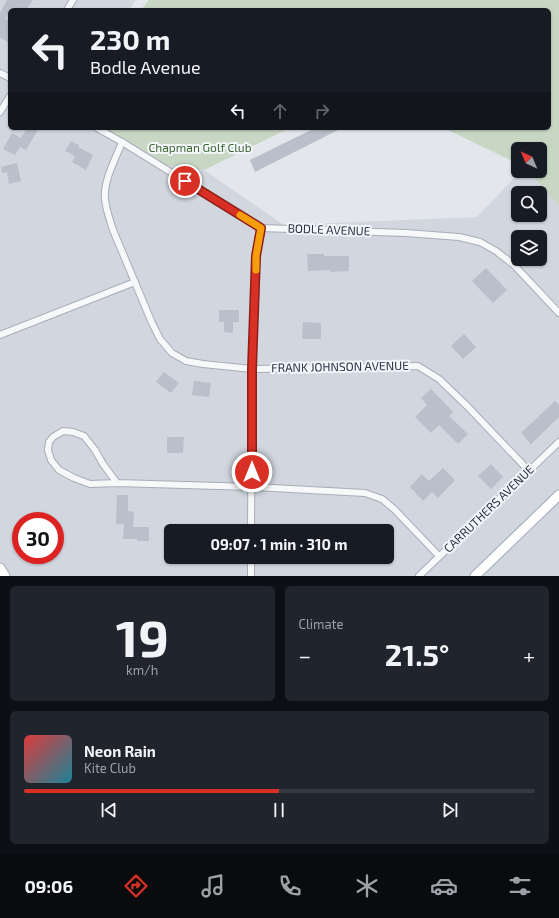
<!DOCTYPE html>
<html lang="en">
<head>
<meta charset="utf-8">
<style>
	:root { --surface:#171b24; --page:#20242c; --text:#f1f3f6; --muted:#9ea1a6; --line:#363941; --accent:#d93025 }
	body { margin:0; font-family:"Exo 2",sans-serif; background:var(--page); color:var(--text); height:100vh; display:flex; flex-direction:column; font-size:15px; white-space:nowrap }
	* { box-sizing:border-box; margin:0 }
	p { font-size:13px; color:var(--muted) }
	.icon { flex:none; width:22px; height:22px; fill:none; stroke:currentColor; stroke-width:2; stroke-linecap:round; stroke-linejoin:round }
	.map { position:relative; height:576px; overflow:hidden }
	.drawer { display:flex; flex-direction:column; gap:10px; padding:10px; background:#0d0f14; flex:1 }
	.drawer>* { flex:none }
	.top-card { position:absolute; left:8px; top:8px; width:543px; height:122px; border-radius:6px; box-shadow:0 1px 3px #0004; background:#171b24; color:var(--text); overflow:hidden }
	.needle { width:26px; rotate:316deg }
	.controls { position:absolute; left:511px; top:142px; display:grid; gap:8px }
	.controls a { display:grid; place-items:center; width:36px; height:36px; border-radius:6px; background:var(--surface); box-shadow:0 1px 3px #0004; font-size:20px }
	.speed { position:absolute; left:12px; top:512px; display:flex; gap:8px; font-size:20px; font-weight:700; text-align:center }
	.speed>* { display:grid; place-content:center; width:52px; height:52px; border-radius:50%; background:var(--surface); box-shadow:0 1px 3px #0004; line-height:1 }
	.speed .limit { border:6px solid #d22; background:#fff; color:#111 }
	.pin { position:absolute; display:grid; place-items:center; width:34px; height:34px; color:#fff; margin:-17px; border:2px solid #fff; border-radius:50%; box-shadow:0 1px 4px #0007 }
	.me { position:absolute; width:44px; margin:-22px; rotate:0deg; stroke-linejoin:round; filter:drop-shadow(0 0 3px #0008) }
	.turn { display:flex; align-items:center; gap:14px; height:84px; padding:0 16px; font-size:18px }
	.turn .icon { width:52px; height:52px; stroke-width:2.5 }
	.turn b { display:block; font-size:28px; line-height:34px }
	.lanes { display:flex; align-items:center; height:38px; padding:0 16px; background:#0003; justify-content:center; gap:20px; direction:ltr }
	.lanes .off { opacity:.35 }
	.big { font-size:30px; font-weight:700; line-height:1.1 }
	.drawer .tile { flex:1; display:flex; flex-direction:column; justify-content:center; gap:6px; min-width:0; padding:0 14px; border-radius:6px; background:var(--page) }
	.drawer .dial { align-items:center; gap:0 }
	.dial b { font-size:52px; line-height:1 }
	.song { display:flex; align-items:center; gap:12px }
	.cover { width:48px; height:48px; border-radius:6px; background:linear-gradient(135deg,hsl(0 70% 55%),hsl(190 70% 35%)) }
	.played { height:4px; border-radius:2px; background:linear-gradient(90deg,var(--accent) 50%,var(--line) 50%) }
	.keys { display:flex; justify-content:space-around; direction:ltr }
	.heat { display:flex; justify-content:space-between; align-items:center; font-size:22px; direction:ltr }
	.drawer .tiles { flex:1; display:grid; gap:10px; grid-template-columns:1fr 1fr }
	.tile:last-child { grid-column:span 2 }
	.trip { position:absolute; left:164px; top:524px; width:230px; height:40px; border-radius:6px; background:var(--surface); box-shadow:0 1px 3px #0004; font-weight:700; line-height:40px; text-align:center }
	.dock { display:flex; height:64px; justify-content:space-around; align-items:center; background:#090b0e; color:var(--muted) }
	.dock .icon { width:28px; height:28px }
	.dock .on { color:var(--accent) }
	.dock b { font-size:18px; color:var(--text) }
	.map>svg:first-child { display:block }
	.built { fill:#d1d6df; fill-rule:evenodd }
	.green { fill:#c8d7c3 }
	.building { fill:#bac0cb }
	.lines { fill:none; stroke-linecap:round; stroke-linejoin:round }
	.minor-casing { stroke:#a7aeb7; stroke-width:8 }
	.primary-casing { stroke:#a1abba; stroke-width:11 }
	.minor { stroke:#f6f8fa; stroke-width:6 }
	.primary { stroke:#fff; stroke-width:9 }
	.route-casing { stroke:#8d1f18; stroke-width:10 }
	.route { stroke:#d93025; stroke-width:7 }
	.slow { stroke:#f59e0b; stroke-width:7 }
	.labels { text-anchor:middle; stroke-width:4; stroke-linejoin:round; paint-order:stroke }
	.park-label { font-size:12px; fill:#3d6434; stroke:#f3f6f9 }
	.street-label { font-size:12px; fill:#293447; stroke:#f3f6f9 }
</style>
</head>
<body>
<div class="map">
<svg width="559" height="576" viewBox="0 0 559 576">
	<rect width="100%" height="100%" fill="#e3e7ec"/>
	<path class="built" d="M 0,0 L 136,0 L 129,10 L 10,10 L 10,128 L 104,128 L 124,142 L 164,165 L 204,170 L 284,225 L 477,217 L 521,171 L 528,171 L 559,203 L 559,576 L 0,576 ZM 518,193 L 540,193 L 540,215 L 518,215 ZM 518,237 L 540,237 L 540,259 L 518,259 ZM 21,521 L 55,521 L 55,555 L 21,555 ZM 171,531 L 387,531 L 387,557 L 171,557 Z"/>
	<g class="green">
		<polygon points="149,0 559,0 559,206 528,171 540,171 540,149 518,149 518,164 444,128 549,128 549,10 141,10"/>
		<polygon points="104,128 290,128 204,170 164,165 124,142"/>
	</g>
	<g class="building">
		<polygon points="7,0 33,0 26,10 10,10 5,19 10,21 10,43 0,38 0,13"/>
		<polygon points="27,128 39,128 26,150 20,147 15,155 3,149 12,133 21,138"/>
		<polygon points="315,128 342,128 255,172 250,160"/>
		<polygon points="71,141 79,145 78,147 93,155 86,170 72,162 75,156 65,151"/>
		<polygon points="17,163 21,181 9,184 7,172 2,173 1,167"/>
		<polygon points="307,254 324,254 324,256 349,256 349,271 330,272 330,270 308,271"/>
		<polygon points="486,268 507,290 493,303 472,281"/>
		<polygon points="219,310 239,310 239,322 233,322 233,333 224,332 224,322 219,322"/>
		<polygon points="303,322 321,323 321,339 302,339"/>
		<polygon points="464,334 476,347 463,359 451,346"/>
		<polygon points="164,372 179,383 171,393 156,382"/>
		<polygon points="194,381 211,383 209,397 192,395"/>
		<polygon points="431,389 453,412 449,416 468,434 458,444 439,425 431,433 415,417 427,405 421,398"/>
		<polygon points="555,401 559,405 559,417 531,444 521,433"/>
		<polygon points="167,437 184,437 183,453 167,453"/>
		<polygon points="491,464 503,477 491,489 478,476"/>
		<polygon points="443,468 455,480 438,498 432,492 423,501 410,487 422,474 429,481"/>
		<polygon points="117,495 128,495 128,511 134,512 133,527 149,527 149,541 137,541 137,539 123,539 124,524 116,524"/>
	</g>
	<g class="lines">
		<defs>
			<g id="minor">
				<polyline points="67,10 73,0"/>
				<polyline points="0,73 10,78"/>
				<polyline points="0,112 10,96"/>
				<polyline points="97,128 122,142 261,228 406,233 459,237 480,242 496,251 514,265 559,313"/>
				<path d="M 122,142 C 116,158 103,181 105,199 C 106,210 110,220 113,230 L 152,323 L 160,339 L 172,353 L 186,361 L 203,364 L 252,369 L 418,366 L 439,379 L 468,407 L 529,471"/>
				<polyline points="0,335 135,282"/>
				<polyline points="117,483 103,464 95,450 84,436 73,432 63,431 53,437 49,442 48,450 51,460 59,470 74,478 90,484 117,483 252,487 365,493 382,499 394,509 439,556"/>
				<polyline points="251,531 252,369 257,255 261,228"/>
				<polyline points="251,576 251,557"/>
				<polyline points="419,576 559,442"/>
			</g>
			<g id="primary">
				<polyline points="0,568 5,576"/>
				<polyline points="475,576 559,495"/>
			</g>
		</defs>
		<use href="#minor" class="minor-casing"/>
		<use href="#primary" class="primary-casing"/>
		<use href="#minor" class="minor"/>
		<use href="#primary" class="primary"/>
	</g>
	<g class="lines">
		<defs>
			<polyline id="route" points="185,181 261,228 256,256 252,369 252,472"/>
		</defs>
		<use href="#route" class="route-casing"/>
		<use href="#route" class="route"/>
		<polyline class="slow" points="240,215 261,228 256,256 256,270"/>
	</g>
	<g class="labels">
		<g class="park-label">
			<text x="200" y="152">Chapman Golf Club</text>
		</g>
		<g class="street-label">
			<text transform="translate(329 230) rotate(2)" y="4">BODLE AVENUE</text>
			<text transform="translate(340 367) rotate(-1)" y="4">FRANK JOHNSON AVENUE</text>
			<text transform="translate(489 509) rotate(-44)" y="4">CARRUTHERS AVENUE</text>
		</g>
	</g>
</svg>
<div class="controls">
<a><svg class="needle" viewBox="-14 -14 28 28"><path d="M0-13l5 13h-10z" fill="#e53935"/><path d="M0 13l5-13h-10z" fill="#9ea1a6"/></svg></a>
<a><svg class="icon" aria-label="search" viewBox="0 0 24 24"><circle cx="10" cy="10" r="6"/><path d="M15 15l6 6"/></svg></a>
<a><svg class="icon" aria-label="layers" viewBox="0 0 24 24"><path d="M12 4l9 5-9 5-9-5zM3 14l9 5 9-5"/></svg></a>
</div>
<div class="speed"><div class="limit">30</div></div>
<div class="pin" style="left:185px;top:181px;background:#d93025"><svg class="icon" aria-label="arrive" viewBox="0 0 24 24"><path d="M6 21V4h12l-3 4 3 4H6"/></svg></div>
<svg class="me" style="left:252px;top:472px" viewBox="-20 -20 40 40"><circle r="17" fill="#d93025" stroke="#fff" stroke-width="3"/><path d="M0-11L8 9 0 5-8 9z" fill="#fff"/></svg>
<div class="trip">09:07 · 1 min · 310 m</div>
<div class="top-card">
<div class="turn"><svg class="icon" aria-label="left" viewBox="0 0 24 24"><path d="M17 20v-9H6M10 6l-5 5 5 5"/></svg><div><b>230 m</b>Bodle Avenue</div></div>
<div class="lanes"><svg class="icon" aria-label="left" viewBox="0 0 24 24"><path d="M17 20v-9H6M10 6l-5 5 5 5"/></svg><svg class="icon off" aria-label="ahead" viewBox="0 0 24 24"><path d="M12 20V5M6 11l6-6 6 6"/></svg><svg class="icon off" aria-label="right" viewBox="0 0 24 24"><path d="M7 20v-9h11M14 6l5 5-5 5"/></svg></div>
</div>
</div>
<section class="drawer">
<div class="tiles">
<div class="tile dial"><b>19</b><p>km/h</p></div>
<div class="tile"><p>Climate</p>
<div class="heat"><a>−</a><b class="big">21.5°</b><a>+</a></div>
</div>
<div class="tile">
<div class="song"><i class="cover"></i><div><b>Neon Rain</b><p>Kite Club</p></div></div>
<div class="played"></div>
<div class="keys"><svg class="icon" aria-label="previous" viewBox="0 0 24 24"><path d="M18 5L8 12l10 7zM5 5v14"/></svg><svg class="icon" aria-label="pause" viewBox="0 0 24 24"><path d="M8 5v14M16 5v14"/></svg><svg class="icon" aria-label="next" viewBox="0 0 24 24"><path d="M6 5l10 7-10 7zM19 5v14"/></svg></div>
</div>
</div>
</section>
<nav class="dock">
<b>09:06</b>
<svg class="icon on" aria-label="directions" viewBox="0 0 24 24"><path d="M12 3l9 9-9 9-9-9zM9 14v-3h6M13 9l2 2-2 2"/></svg>
<svg class="icon" aria-label="music" viewBox="0 0 24 24"><path d="M9 18V5l10-2v13"/><circle cx="6" cy="18" r="3"/><circle cx="16" cy="16" r="3"/></svg>
<svg class="icon" aria-label="phone" viewBox="0 0 24 24"><path d="M5 4h4l2 5-3 2q2 4 5 5l2-3 5 2v4C11 20 4 13 5 4z"/></svg>
<svg class="icon" aria-label="climate" viewBox="0 0 24 24"><path d="M12 3v18M4 7l16 10M4 17L20 7"/></svg>
<svg class="icon" aria-label="car" viewBox="0 0 24 24"><path d="M5 17H2v-5l4-1 3-4h7l3 4 3 1v5h-3M9 17h6M6 11h13"/><circle cx="7" cy="17" r="2"/><circle cx="17" cy="17" r="2"/></svg>
<svg class="icon" aria-label="filters" viewBox="0 0 24 24"><path d="M4 7h16M4 17h16"/><circle cx="9" cy="7" r="2"/><circle cx="15" cy="17" r="2"/></svg>
</nav>
</body>
</html>
